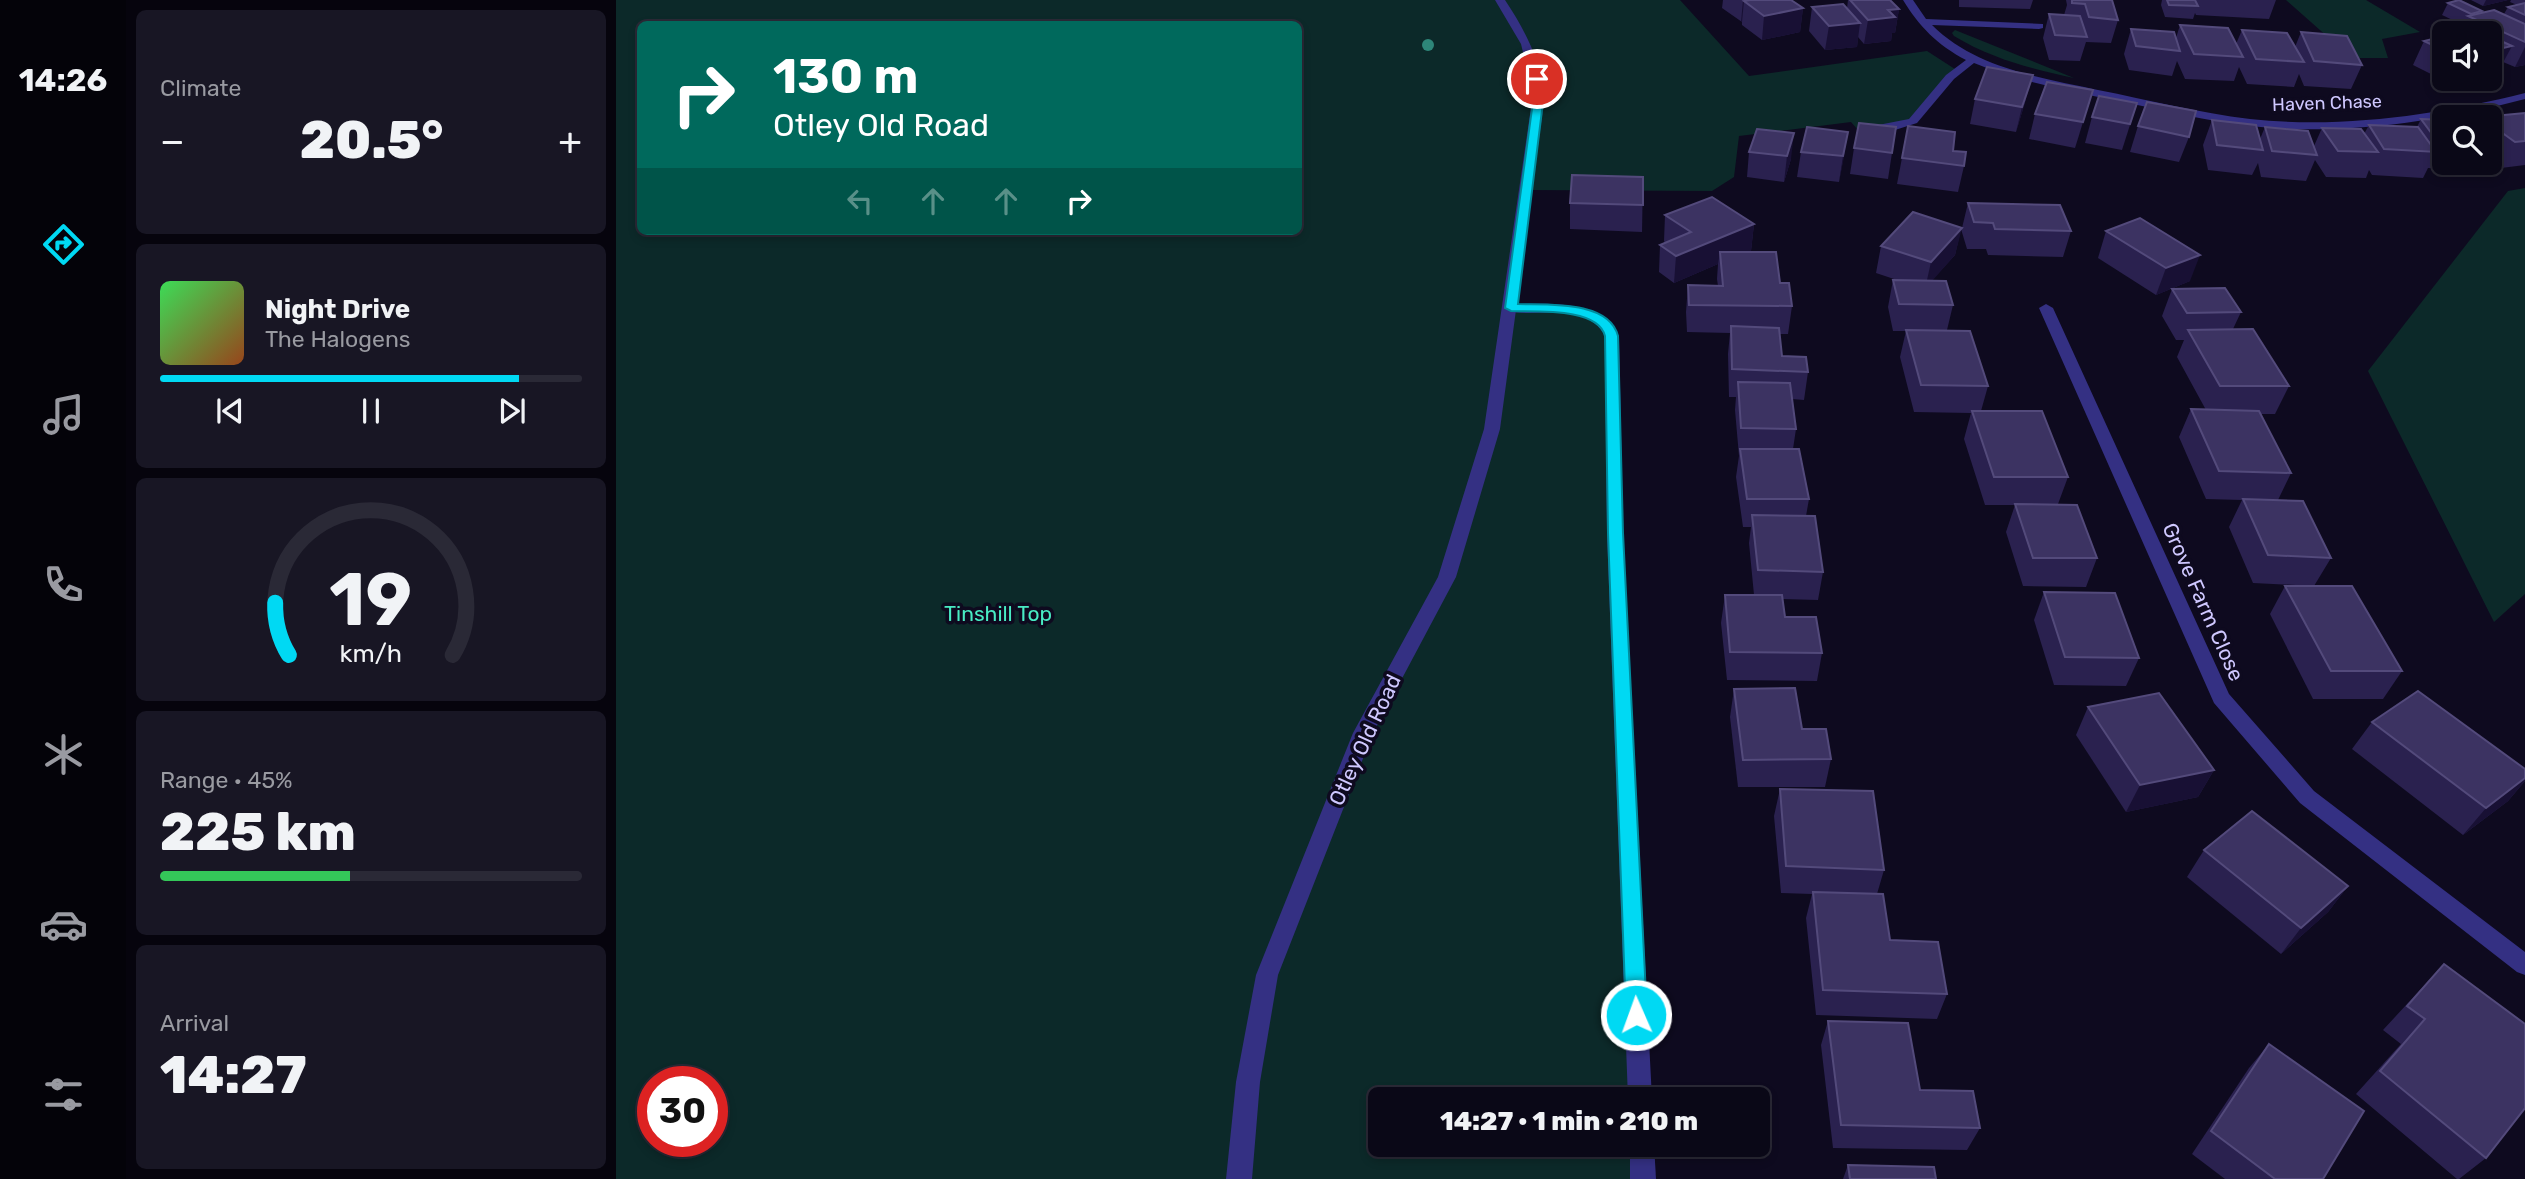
<!DOCTYPE html>
<html lang="en">
<head>
<meta charset="utf-8">
<style>
	:root { --surface:#0a0817; --page:#181624; --text:#f1f3f6; --muted:#999aa1; --line:#2a2936; --accent:#00d9f3 }
	body { margin:0; font-family:Rubik,sans-serif; background:var(--page); color:var(--text); height:100vh; display:flex; flex-direction:column; font-size:26px; white-space:nowrap }
	* { box-sizing:border-box; margin:0 }
	p { font-size:23px; color:var(--muted) }
	.icon { flex:none; width:38px; height:38px; fill:none; stroke:currentColor; stroke-width:2; stroke-linecap:round; stroke-linejoin:round }
	.map { position:relative; flex:1; overflow:hidden }
	.sheet { display:flex; flex-direction:column; gap:10px; padding:10px; background:#06040d; width:490px }
	.sheet>* { flex:none }
	.banner { position:absolute; left:21px; top:21px; width:665px; height:214px; border-radius:10px; box-shadow:0 4px 10px #0003,0 0 0 2px var(--line); background:#00695c; color:#fff; overflow:hidden }
	.buttons { position:absolute; left:1816px; top:21px; display:grid; gap:14px }
	.buttons a { display:grid; place-items:center; width:70px; height:70px; border-radius:10px; background:var(--surface); box-shadow:0 4px 10px #0003,0 0 0 2px var(--line); font-size:35px }
	.speed { position:absolute; left:21px; top:1066px; display:flex; gap:14px; font-size:35px; font-weight:700; text-align:center }
	.speed>* { display:grid; place-content:center; width:91px; height:91px; border-radius:50%; background:var(--surface); box-shadow:0 4px 10px #0003,0 0 0 2px var(--line); line-height:1 }
	.speed .limit { border:10px solid #d22; background:#fff; color:#111 }
	.pin { position:absolute; display:grid; place-items:center; width:60px; height:60px; color:#fff; margin:-30px; border:4px solid #fff; border-radius:50%; box-shadow:0 2px 7px #0007 }
	.me { position:absolute; width:77px; margin:-38px; rotate:358deg; stroke-linejoin:round; filter:drop-shadow(0 0 5px #0008) }
	.turn { display:flex; align-items:center; gap:24px; height:147px; padding:0 21px; font-size:32px }
	.turn .icon { width:91px; height:91px; stroke-width:2.5 }
	.turn b { display:block; font-size:49px; line-height:60px }
	.lanes { display:flex; align-items:center; height:66px; padding:0 21px; background:#0003; justify-content:center; gap:35px; direction:ltr }
	.lanes .off { opacity:.35 }
	.big { font-size:52px; font-weight:800; line-height:1.1 }
	.sheet .widget { flex:1; display:flex; flex-direction:column; justify-content:center; gap:10px; min-width:0; padding:0 24px; border-radius:10px; background:var(--page) }
	.sheet .dial { align-items:center; gap:0 }
	.dial svg { height:182px; overflow:visible; fill:none; stroke:var(--line); stroke-width:7; stroke-linecap:round; text-anchor:middle }
	.dial text { fill:var(--text); stroke:none }
	.song { display:flex; align-items:center; gap:21px }
	.cover { width:84px; height:84px; border-radius:10px; background:linear-gradient(135deg,hsl(130 70% 55%),hsl(20 70% 35%)) }
	.played { height:7px; border-radius:4px; background:linear-gradient(90deg,var(--accent) 85%,var(--line) 85%) }
	.keys { display:flex; justify-content:space-around; direction:ltr }
	.heat { display:flex; justify-content:space-between; align-items:center; font-size:38px; direction:ltr }
	.charge { height:10px; border-radius:5px; background:linear-gradient(90deg,#34c759 45%,var(--line) 0) }
	.trip { position:absolute; left:752px; top:1087px; width:402px; height:70px; border-radius:10px; background:var(--surface); box-shadow:0 4px 10px #0003,0 0 0 2px var(--line); font-weight:800; line-height:70px; text-align:center }
	main { display:flex; flex:1; min-height:0 }
	.tab-bar { display:flex; flex-direction:column; width:126px; justify-content:space-around; align-items:center; background:#040309; color:var(--muted) }
	.tab-bar .icon { width:49px; height:49px }
	.tab-bar .selected { color:var(--accent) }
	.tab-bar b { font-size:32px; color:var(--text) }
	.map>svg:first-child { display:block }
	.green { fill:#0c2929; fill-rule:evenodd }
	.lines { fill:none; stroke-linecap:round; stroke-linejoin:round }
	.minor { fill:#343083; fill-rule:evenodd }
	.tertiary { fill:#343083; fill-rule:evenodd }
	.tree { fill:#2e8679 }
	.wall { fill:#2a214f }
	.shaded-wall { fill:#181034 }
	.building { fill:#3c3362; stroke:#534a7b; stroke-width:2 }
	.route { fill:#00d9f3; stroke:#008d9e; stroke-width:2 }
	.labels { text-anchor:middle; stroke-width:7; stroke-linejoin:round; paint-order:stroke }
	.far-street-label { font-size:18px; fill:#cfc8ff; stroke:#0e0a1f }
	.street-label { font-size:21px; fill:#cfc8ff; stroke:#0e0a1f }
	.park-label { font-size:21px; fill:#48ebc3; stroke:#0e0a1f }
</style>
</head>
<body>
<main>
<nav class="tab-bar">
<b>14:26</b>
<svg class="icon selected" aria-label="directions" viewBox="0 0 24 24"><path d="M12 3l9 9-9 9-9-9zM9 14v-3h6M13 9l2 2-2 2"/></svg>
<svg class="icon" aria-label="music" viewBox="0 0 24 24"><path d="M9 18V5l10-2v13"/><circle cx="6" cy="18" r="3"/><circle cx="16" cy="16" r="3"/></svg>
<svg class="icon" aria-label="phone" viewBox="0 0 24 24"><path d="M5 4h4l2 5-3 2q2 4 5 5l2-3 5 2v4C11 20 4 13 5 4z"/></svg>
<svg class="icon" aria-label="climate" viewBox="0 0 24 24"><path d="M12 3v18M4 7l16 10M4 17L20 7"/></svg>
<svg class="icon" aria-label="car" viewBox="0 0 24 24"><path d="M5 17H2v-5l4-1 3-4h7l3 4 3 1v5h-3M9 17h6M6 11h13"/><circle cx="7" cy="17" r="2"/><circle cx="17" cy="17" r="2"/></svg>
<svg class="icon" aria-label="filters" viewBox="0 0 24 24"><path d="M4 7h16M4 17h16"/><circle cx="9" cy="7" r="2"/><circle cx="15" cy="17" r="2"/></svg>
</nav>
<section class="sheet">
<div class="widget"><p>Climate</p>
<div class="heat"><a>−</a><b class="big">20.5°</b><a>+</a></div>
</div>
<div class="widget">
<div class="song"><i class="cover"></i><div><b>Night Drive</b><p>The Halogens</p></div></div>
<div class="played"></div>
<div class="keys"><svg class="icon" aria-label="previous" viewBox="0 0 24 24"><path d="M18 5L8 12l10 7zM5 5v14"/></svg><svg class="icon" aria-label="pause" viewBox="0 0 24 24"><path d="M8 5v14M16 5v14"/></svg><svg class="icon" aria-label="next" viewBox="0 0 24 24"><path d="M6 5l10 7-10 7zM19 5v14"/></svg></div>
</div>
<div class="widget dial"><svg viewBox="0 0 100 80">
<path d="M14 69A42 42 0 1 1 86 69"/>
<path d="M14 69A42 42 0 0 1 8 46" stroke="#00d9f3"/>
<text x="50" y="56" font-size="32" font-weight="700">19</text>
<text x="50" y="72" font-size="11">km/h</text>
</svg></div>
<div class="widget"><p>Range · 45%</p><b class="big">225 km</b><div class="charge"></div></div>
<div class="widget"><p>Arrival</p><b class="big">14:27</b></div>
</section>
<div class="map">
<svg width="1909" height="1179" viewBox="0 0 1909 1179">
	<rect width="100%" height="100%" fill="#0e0a1f"/>
	<g class="green">
		<path d="M 0,0 L 1064,0 L 1133,76 L 1311,51 L 1342,71 L 1297,121 L 1242,130 L 1235,122 L 1123,136 L 1118,177 L 1096,191 L 909,190 L 896,307 L 954,310 L 994,329 L 1024,1099 L 765,1099 L 765,1144 L 1026,1145 L 1027,1179 L 0,1179 ZM 24,24 L 682,24 L 682,231 L 24,231 ZM 37,1082 L 96,1082 L 96,1141 L 37,1141 Z"/>
		<polygon points="1670,0 1750,0 1804,32 1766,39 1772,58 1730,58 1713,38"/>
		<path d="M 1339,30 L 1458,78 C 1416,69 1376,59 1338,36 L 1336,33 Z"/>
		<polygon points="1909,188 1909,594 1878,622 1752,371 1892,191"/>
	</g>
	<g class="lines">
		<g class="minor">
			<path d="M 1287,0 L 1297,0 L 1310,19 L 1427,24 L 1427,28 L 1423,29 L 1316,25 C 1359,68 1425,78 1482,90 C 1533,100 1583,113 1634,119 C 1725,129 1821,115 1909,93 L 1909,99 C 1821,122 1725,136 1634,126 C 1590,121 1546,110 1503,101 C 1454,91 1405,82 1358,63 L 1338,79 L 1301,123 L 1279,130 L 1252,131 L 1252,127 L 1293,119 L 1330,75 L 1350,60 C 1321,45 1303,26 1287,0 Z"/>
			<path d="M 895,304 C 932,304 983,298 1003,336 L 1007,533 L 1036,1099 L 1012,1099 L 991,533 L 989,336 C 971,301 921,318 890,311 L 890,305 Z"/>
			<polygon points="1430,304 1437,308 1613,694 1698,791 1909,952 1909,975 1901,972 1684,803 1598,703 1423,308"/>
			<polygon points="1014,1144 1038,1144 1040,1179 1014,1179"/>
		</g>
		<path class="tertiary" d="M 879,0 L 889,0 C 909,30 923,58 929,94 L 884,429 L 840,577 L 757,733 L 662,975 L 644,1082 L 636,1179 L 610,1179 L 620,1082 L 640,975 L 737,733 L 822,577 L 868,429 L 917,94 L 905,44 Z"/>
	</g>
	<circle class="tree" cx="812" cy="45" r="6"/>
	<g class="wall">
		<polygon points="1107,0 1175,0 1187,8 1184,32 1146,40 1126,25 1126,22 1106,8"/>
		<polygon points="1232,0 1274,0 1283,9 1279,33 1276,33 1275,41 1248,44 1242,37 1241,47 1209,50 1193,31 1196,7 1231,8"/>
		<polygon points="1343,0 1417,0 1414,9 1343,7"/>
		<polygon points="1450,0 1496,0 1502,20 1495,43 1470,42 1464,61 1433,60 1427,38 1433,14 1448,15 1451,5"/>
		<polygon points="1546,0 1660,0 1653,19 1580,15 1579,13 1577,19 1549,17 1545,5"/>
		<polygon points="1855,0 1892,0 1867,6"/>
		<polygon points="1895,0 1909,0 1909,65 1899,67 1887,62 1883,70 1874,73 1874,33 1829,33 1829,79 1851,79 1833,83 1797,65 1808,41 1815,39 1819,30 1845,24 1826,15 1832,3 1866,12 1888,14 1892,7 1901,5 1894,2"/>
		<polygon points="1564,25 1620,44 1626,30 1679,47 1685,32 1746,65 1735,89 1688,86 1683,74 1678,87 1631,84 1623,67 1618,81 1569,79 1561,61 1556,76 1513,70 1508,54 1515,29 1560,38"/>
		<polygon points="1477,90 1459,148 1413,139 1419,114"/>
		<polygon points="1359,99 1410,99 1400,132 1354,124"/>
		<polygon points="1521,103 1506,150 1469,143 1476,117"/>
		<polygon points="1909,113 1909,165 1885,168 1874,160 1874,117"/>
		<polygon points="1805,119 1829,120 1829,163 1860,163 1857,170 1812,168 1807,178 1756,175 1753,170 1750,178 1710,177 1699,160 1690,181 1645,177 1642,163 1636,175 1592,170 1587,145 1596,120 1644,139 1649,127 1698,146 1706,128 1748,134 1753,125 1801,127"/>
		<polygon points="1292,126 1348,166 1342,192 1281,184"/>
		<polygon points="1522,126 1573,137 1563,162 1514,152"/>
		<polygon points="1141,129 1175,159 1168,182 1131,177 1133,152"/>
		<polygon points="1232,132 1223,182 1181,177 1185,152"/>
		<polygon points="1238,148 1276,153 1272,179 1234,174"/>
		<polygon points="1027,177 1026,232 954,229 954,203"/>
		<polygon points="1352,203 1455,231 1447,257 1372,255 1370,249 1351,249 1345,229 1339,255 1316,280 1337,305 1331,330 1372,386 1365,411 1452,477 1442,504 1481,558 1470,587 1407,586 1390,532 1399,505 1369,505 1348,439 1355,413 1298,412 1284,357 1290,331 1277,331 1272,307 1277,280 1281,280 1260,273 1265,246 1346,228"/>
		<polygon points="1049,215 1138,224 1135,251 1132,252 1164,283 1176,306 1172,334 1164,334 1166,356 1192,372 1188,400 1176,399 1180,429 1177,449 1193,499 1190,516 1207,572 1202,600 1166,599 1169,617 1206,653 1201,681 1111,680 1105,623 1109,595 1138,595 1133,543 1135,527 1127,527 1120,477 1123,456 1119,410 1120,397 1113,397 1112,354 1114,333 1071,332 1070,312 1072,285 1102,286 1101,279 1102,264 1058,283 1043,272 1044,245 1049,243 1048,241"/>
		<polygon points="1490,231 1574,281 1540,295 1482,258"/>
		<polygon points="1556,289 1625,312 1617,329 1673,386 1659,414 1644,414 1675,473 1662,500 1715,558 1698,586 1637,583 1613,527 1626,500 1590,499 1563,437 1575,409 1590,410 1561,357 1568,340 1560,340 1546,316"/>
		<polygon points="1669,586 1786,671 1767,699 1697,699 1654,614"/>
		<polygon points="1428,592 1523,658 1510,686 1438,685 1418,620"/>
		<polygon points="1118,689 1186,729 1215,759 1209,787 1122,787 1114,717"/>
		<polygon points="1472,707 1598,770 1582,797 1510,812 1460,735"/>
		<polygon points="1756,722 1909,769 1909,781 1892,801 1847,835 1736,749"/>
		<polygon points="1164,789 1268,870 1261,894 1274,940 1331,994 1321,1019 1200,1015 1190,918 1196,894 1165,893 1158,816"/>
		<polygon points="1588,850 1732,886 1712,912 1665,954 1571,877"/>
		<polygon points="1828,964 1870,1158 1843,1179 1841,1179 1740,1094 1785,1044 1767,1030"/>
		<polygon points="1212,1021 1304,1090 1364,1128 1351,1150 1217,1148 1205,1045"/>
		<polygon points="1653,1044 1707,1179 1609,1179 1576,1154 1633,1068"/>
		<polygon points="1232,1165 1320,1179 1227,1179"/>
	</g>
	<g class="shaded-wall">
		<polygon points="1127,0 1163,0 1187,8 1184,32 1146,40 1148,16 1128,1 1126,22 1125,22"/>
		<polygon points="1870,0 1892,0 1867,6"/>
		<polygon points="1283,9 1279,33 1276,33 1275,41 1248,44 1252,20 1272,10"/>
		<polygon points="1244,23 1241,47 1209,50 1213,26"/>
		<polygon points="1896,46 1883,70 1874,73 1874,51"/>
		<polygon points="1909,47 1909,65 1899,67"/>
		<polygon points="1417,75 1410,99 1400,132 1406,107"/>
		<polygon points="1836,79 1851,79 1833,83"/>
		<polygon points="1232,132 1228,157 1223,182 1227,156"/>
		<polygon points="1178,133 1175,159 1168,182 1171,156"/>
		<polygon points="1138,224 1135,251 1105,263 1104,252 1102,264 1058,283 1060,256"/>
		<polygon points="1346,228 1339,255 1309,289 1315,262"/>
		<polygon points="1584,255 1574,281 1540,295 1550,268"/>
		<polygon points="1598,770 1582,797 1510,812 1524,785"/>
		<polygon points="1909,778 1909,781 1892,801 1847,835 1870,808"/>
		<polygon points="1732,886 1712,912 1665,954 1685,928"/>
	</g>
	<g class="building">
		<polygon points="1134,0 1175,0 1187,8 1148,16 1128,1"/>
		<polygon points="1234,0 1274,0 1283,9 1272,10 1279,17 1252,20"/>
		<polygon points="1456,0 1496,0 1502,20 1473,17 1469,4 1456,3"/>
		<polygon points="1551,0 1579,0 1582,6 1553,5"/>
		<polygon points="1843,0 1866,11 1855,14 1832,3"/>
		<polygon points="1909,3 1909,15 1892,7"/>
		<polygon points="1227,4 1244,23 1213,26 1196,7"/>
		<polygon points="1878,10 1909,24 1909,42 1852,16"/>
		<polygon points="1433,14 1464,16 1471,37 1439,35"/>
		<polygon points="1847,24 1868,33 1829,33 1829,35 1819,30"/>
		<polygon points="1564,25 1612,28 1627,57 1578,54"/>
		<polygon points="1515,29 1558,32 1564,51 1520,46"/>
		<polygon points="1626,30 1671,33 1688,62 1640,59"/>
		<polygon points="1685,32 1731,36 1746,65 1698,61"/>
		<polygon points="1829,36 1829,51 1808,41"/>
		<polygon points="1874,36 1896,46 1874,51"/>
		<polygon points="1371,67 1417,75 1406,107 1359,99"/>
		<polygon points="1431,82 1477,90 1467,122 1419,114"/>
		<polygon points="1483,96 1521,103 1514,124 1476,117"/>
		<polygon points="1531,102 1580,111 1573,137 1522,126"/>
		<polygon points="1909,113 1909,141 1899,142 1874,124 1874,117 1867,117"/>
		<polygon points="1805,119 1829,120 1829,142 1822,142"/>
		<polygon points="1596,120 1640,125 1647,150 1601,145"/>
		<polygon points="1243,123 1280,127 1276,153 1238,148"/>
		<polygon points="1753,125 1802,127 1820,152 1768,149"/>
		<polygon points="1292,126 1339,132 1337,151 1350,152 1348,166 1286,158"/>
		<polygon points="1191,127 1232,132 1227,156 1185,152"/>
		<polygon points="1649,127 1692,131 1701,155 1656,151"/>
		<polygon points="1706,128 1745,129 1762,152 1722,151"/>
		<polygon points="1141,129 1178,133 1171,156 1133,152"/>
		<polygon points="956,175 1027,177 1027,205 954,203"/>
		<polygon points="1096,197 1138,224 1060,256 1044,245 1075,232 1049,215"/>
		<polygon points="1352,203 1444,205 1455,231 1379,229 1377,223 1358,222"/>
		<polygon points="1297,212 1346,228 1315,262 1265,246"/>
		<polygon points="1524,218 1584,255 1550,268 1490,231"/>
		<polygon points="1104,252 1160,252 1164,283 1173,283 1176,306 1073,305 1072,285 1107,286"/>
		<polygon points="1277,280 1330,281 1337,305 1283,304"/>
		<polygon points="1609,288 1625,312 1571,313 1556,289"/>
		<polygon points="1115,326 1163,328 1166,356 1190,357 1192,372 1116,369"/>
		<polygon points="1637,329 1673,386 1604,386 1572,330"/>
		<polygon points="1290,330 1354,331 1372,386 1305,385"/>
		<polygon points="1122,382 1174,383 1180,429 1125,428"/>
		<polygon points="1575,409 1643,411 1675,473 1603,471"/>
		<polygon points="1356,411 1426,411 1452,477 1378,477"/>
		<polygon points="1124,449 1183,449 1193,499 1131,499"/>
		<polygon points="1627,499 1687,501 1715,558 1652,555"/>
		<polygon points="1399,504 1461,505 1481,558 1417,558"/>
		<polygon points="1136,515 1199,516 1207,572 1142,570"/>
		<polygon points="1669,586 1736,586 1786,671 1715,671"/>
		<polygon points="1428,592 1499,593 1523,658 1449,657"/>
		<polygon points="1109,595 1166,595 1169,617 1200,617 1206,653 1114,652"/>
		<polygon points="1179,688 1186,729 1210,729 1215,759 1127,760 1118,689"/>
		<polygon points="1802,691 1909,769 1909,778 1870,808 1756,722"/>
		<polygon points="1543,693 1598,770 1524,785 1472,707"/>
		<polygon points="1164,789 1257,791 1268,870 1170,866"/>
		<polygon points="1636,811 1732,886 1685,928 1588,850"/>
		<polygon points="1197,892 1267,894 1274,940 1322,942 1331,994 1207,990"/>
		<polygon points="1828,964 1909,1024 1909,1108 1870,1158 1764,1071 1809,1019 1791,1006"/>
		<polygon points="1212,1021 1292,1023 1304,1090 1357,1091 1364,1128 1225,1125"/>
		<polygon points="1653,1044 1748,1111 1707,1179 1659,1179 1595,1131"/>
		<polygon points="1232,1165 1318,1167 1320,1179 1234,1179"/>
	</g>
	<path class="route" d="M 918,77 L 926,79 L 928,94 L 902,304 C 931,305 993,300 1002,336 L 1007,533 L 1031,1015 L 1028,1022 L 1020,1025 L 1013,1022 L 1010,1015 L 992,533 L 989,336 C 982,307 919,312 895,311 L 889,308 L 918,94 Z"/>
	<g class="labels">
		<g class="far-street-label">
			<text transform="translate(1711 103) rotate(-2)" y="6">Haven Chase</text>
		</g>
		<g class="street-label">
			<text transform="translate(1587 602) rotate(66)" y="7">Grove Farm Close</text>
			<text transform="translate(749 740) rotate(-65)" y="7">Otley Old Road</text>
		</g>
		<g class="park-label">
			<text x="382" y="621">Tinshill Top</text>
		</g>
	</g>
</svg>
<div class="buttons">
<a><svg class="icon" aria-label="sound" viewBox="0 0 24 24"><path d="M4 9h4l5-4v14l-5-4H4zM17 9q2 3 0 6"/></svg></a>
<a><svg class="icon" aria-label="search" viewBox="0 0 24 24"><circle cx="10" cy="10" r="6"/><path d="M15 15l6 6"/></svg></a>
</div>
<div class="speed"><div class="limit">30</div></div>
<div class="pin" style="left:921px;top:79px;background:#d93025"><svg class="icon" aria-label="arrive" viewBox="0 0 24 24"><path d="M6 21V4h12l-3 4 3 4H6"/></svg></div>
<svg class="me" style="left:1020px;top:1015px" viewBox="-20 -20 40 40"><circle r="17" fill="#00d9f3" stroke="#fff" stroke-width="3"/><path d="M0-11L8 9 0 5-8 9z" fill="#fff"/></svg>
<div class="trip">14:27 · 1 min · 210 m</div>
<div class="banner">
<div class="turn"><svg class="icon" aria-label="right" viewBox="0 0 24 24"><path d="M7 20v-9h11M14 6l5 5-5 5"/></svg><div><b>130 m</b>Otley Old Road</div></div>
<div class="lanes"><svg class="icon off" aria-label="left" viewBox="0 0 24 24"><path d="M17 20v-9H6M10 6l-5 5 5 5"/></svg><svg class="icon off" aria-label="ahead" viewBox="0 0 24 24"><path d="M12 20V5M6 11l6-6 6 6"/></svg><svg class="icon off" aria-label="ahead" viewBox="0 0 24 24"><path d="M12 20V5M6 11l6-6 6 6"/></svg><svg class="icon" aria-label="right" viewBox="0 0 24 24"><path d="M7 20v-9h11M14 6l5 5-5 5"/></svg></div>
</div>
</div>
</main>
</body>
</html>
